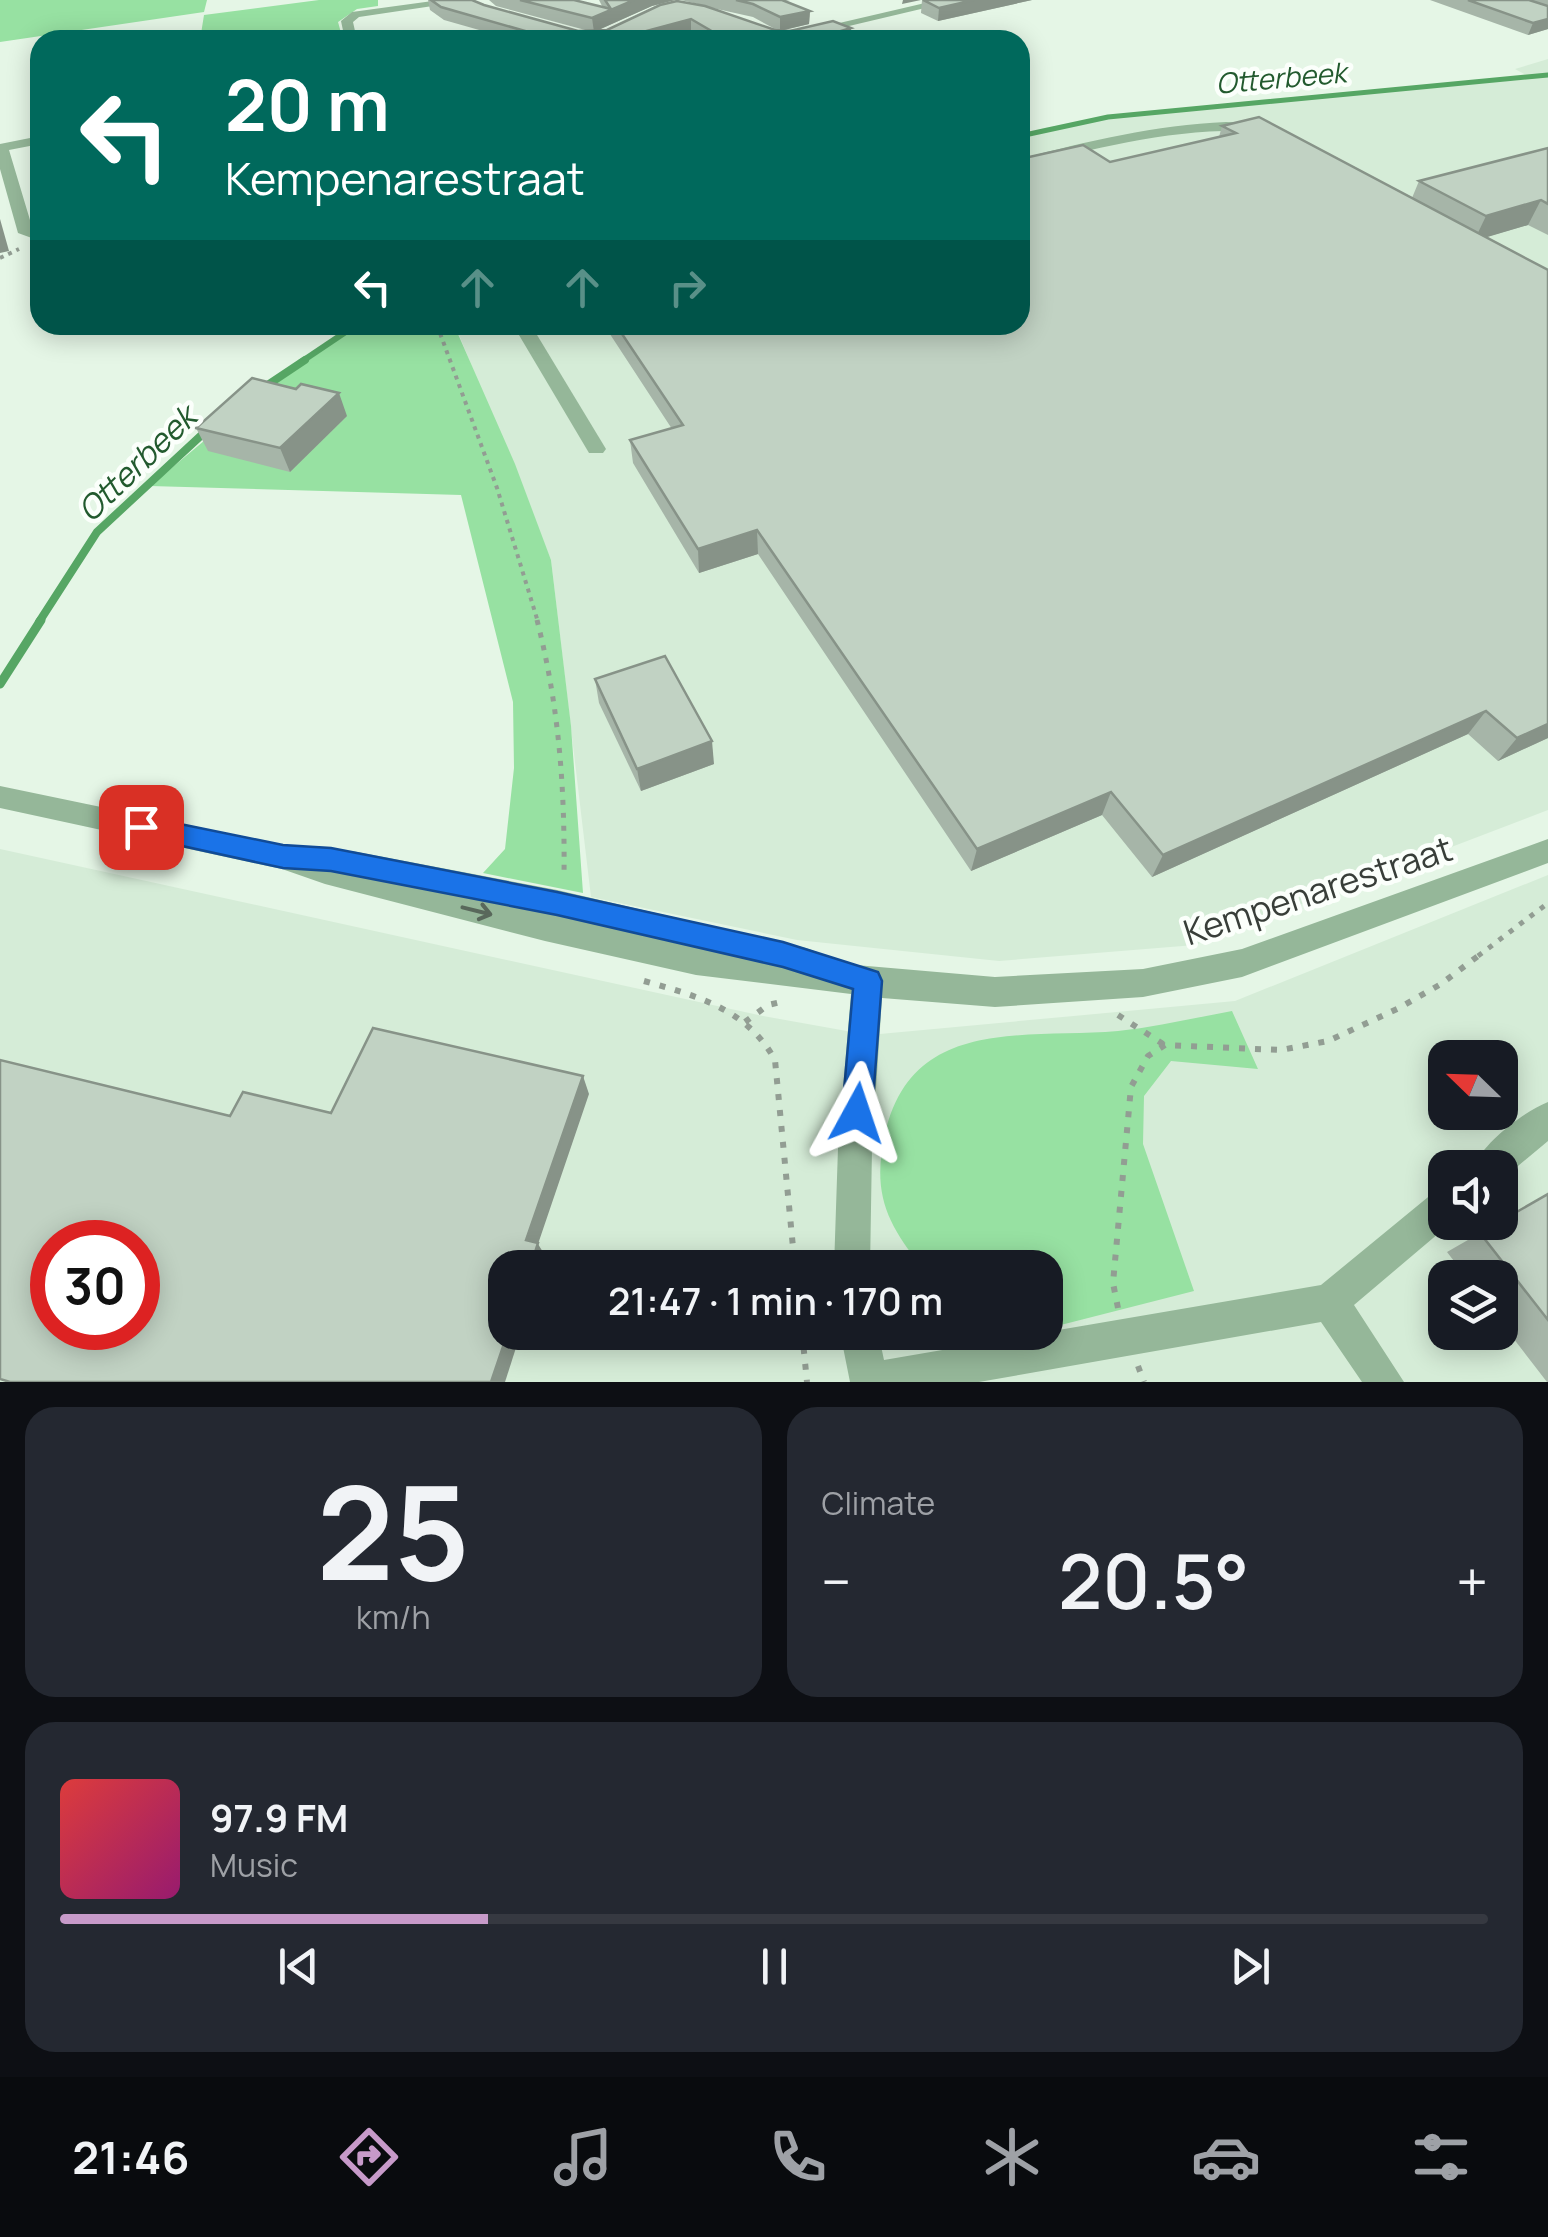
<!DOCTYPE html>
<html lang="en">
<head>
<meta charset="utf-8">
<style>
	:root { --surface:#171b24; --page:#242831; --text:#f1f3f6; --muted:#9ea1a6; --line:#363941; --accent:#c79ac9 }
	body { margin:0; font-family:Manrope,sans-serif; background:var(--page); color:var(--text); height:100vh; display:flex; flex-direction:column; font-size:38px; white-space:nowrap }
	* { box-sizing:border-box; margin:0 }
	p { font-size:32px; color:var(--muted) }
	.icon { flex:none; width:55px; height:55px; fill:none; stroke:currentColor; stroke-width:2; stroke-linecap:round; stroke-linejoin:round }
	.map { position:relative; height:1382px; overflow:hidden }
	.sheet { display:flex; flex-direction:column; gap:25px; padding:25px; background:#0d0f14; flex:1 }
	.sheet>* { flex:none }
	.top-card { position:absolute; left:30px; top:30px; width:1000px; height:305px; border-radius:30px; box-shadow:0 5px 25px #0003; background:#00695c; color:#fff; overflow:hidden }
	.needle { width:65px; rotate:293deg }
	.tools { position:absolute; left:1428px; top:1040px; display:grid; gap:20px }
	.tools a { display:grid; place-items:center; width:90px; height:90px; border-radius:20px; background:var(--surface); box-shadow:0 5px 25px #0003; font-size:50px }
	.speed { position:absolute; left:30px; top:1220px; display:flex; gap:20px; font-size:50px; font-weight:700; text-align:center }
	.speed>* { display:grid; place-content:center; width:130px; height:130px; border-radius:50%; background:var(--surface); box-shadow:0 5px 25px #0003; line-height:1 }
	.speed .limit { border:15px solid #d22; background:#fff; color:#111 }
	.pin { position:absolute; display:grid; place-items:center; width:85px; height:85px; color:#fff; margin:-42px; border-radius:20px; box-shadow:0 5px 15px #0006 }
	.me { position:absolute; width:110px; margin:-55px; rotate:5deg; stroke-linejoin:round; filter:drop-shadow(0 0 8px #0008) }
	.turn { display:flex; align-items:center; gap:35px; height:210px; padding:0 30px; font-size:45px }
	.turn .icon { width:130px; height:130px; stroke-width:2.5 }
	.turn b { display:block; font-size:70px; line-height:85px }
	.lanes { display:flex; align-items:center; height:95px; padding:0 30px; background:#0003; justify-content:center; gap:50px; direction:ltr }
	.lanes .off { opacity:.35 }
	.big { font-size:75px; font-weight:600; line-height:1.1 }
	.sheet .widget { flex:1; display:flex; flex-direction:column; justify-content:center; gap:15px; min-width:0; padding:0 35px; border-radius:30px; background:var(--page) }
	.sheet .dial { align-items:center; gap:0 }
	.dial b { font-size:130px; line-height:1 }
	.song { display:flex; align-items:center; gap:30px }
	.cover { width:120px; height:120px; border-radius:15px; background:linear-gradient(135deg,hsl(0 70% 55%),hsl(320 70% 35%)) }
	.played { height:10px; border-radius:5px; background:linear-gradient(90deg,var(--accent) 30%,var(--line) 30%) }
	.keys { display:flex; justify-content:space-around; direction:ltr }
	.heat { display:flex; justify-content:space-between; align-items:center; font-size:55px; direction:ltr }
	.sheet .tiles { flex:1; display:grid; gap:25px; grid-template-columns:1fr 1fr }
	.widget:last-child { grid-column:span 2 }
	.trip { position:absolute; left:488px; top:1250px; width:575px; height:100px; border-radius:30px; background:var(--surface); box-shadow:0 5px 25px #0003; font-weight:600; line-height:100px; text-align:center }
	.tabs { display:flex; height:160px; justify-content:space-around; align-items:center; background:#090b0e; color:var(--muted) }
	.tabs .icon { width:70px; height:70px }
	.tabs .current { color:var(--accent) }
	.tabs b { font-size:45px; color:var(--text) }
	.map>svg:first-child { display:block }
	.built { fill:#d5ecd7; fill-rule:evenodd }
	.green { fill:#97e1a2 }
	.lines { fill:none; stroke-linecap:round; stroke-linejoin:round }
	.stream-far3 { stroke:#56a664; stroke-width:5 }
	.stream-far2 { stroke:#56a664; stroke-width:6 }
	.stream-far1 { stroke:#56a664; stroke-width:8 }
	.stream { stroke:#56a664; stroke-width:9 }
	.path-far2 { stroke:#929d93; stroke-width:4; stroke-dasharray:4 5; stroke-linecap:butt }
	.path-far1 { stroke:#929d93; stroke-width:5; stroke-dasharray:5 8; stroke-linecap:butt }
	.path { stroke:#929d93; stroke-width:6; stroke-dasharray:6 10; stroke-linecap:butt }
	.minor { fill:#95b799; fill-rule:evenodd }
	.wall { fill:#a6b5a8; fill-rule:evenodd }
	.shaded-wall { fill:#879388 }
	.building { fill:#c1d2c3; stroke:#879388; stroke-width:2.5; fill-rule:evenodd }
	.oneway { stroke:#59685b }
	.route { fill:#1a73e8; stroke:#114b97; stroke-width:2.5 }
	.labels { text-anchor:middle; stroke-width:9; stroke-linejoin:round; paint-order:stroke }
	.far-water-label { font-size:28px; font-style:italic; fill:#225a2e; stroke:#fbfffb }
	.water-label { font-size:32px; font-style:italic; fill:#225a2e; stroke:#fbfffb }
	.near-street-label { font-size:35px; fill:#383e39; stroke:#fbfffb }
</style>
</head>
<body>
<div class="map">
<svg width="1548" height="1382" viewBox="0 0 1548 1382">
	<rect width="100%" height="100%" fill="#e5f6e6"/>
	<g class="built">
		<polygon points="1548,59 1548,810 1195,945 999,961 797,940 591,897 551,560 455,325 1020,325 1020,136 1044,128 1108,117 1267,99 1533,79 1515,69"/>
		<path d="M 0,849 L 763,1016 L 869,1035 L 1235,1001 L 1548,875 L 1548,1382 L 0,1382 ZM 1445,1058 L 1500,1058 L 1500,1112 L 1445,1112 ZM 1445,1168 L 1500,1168 L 1500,1222 L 1445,1222 ZM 52,1242 L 138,1242 L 138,1328 L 52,1328 ZM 505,1268 L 1045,1268 L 1045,1332 L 505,1332 ZM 1445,1278 L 1500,1278 L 1500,1332 L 1445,1332 Z"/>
	</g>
	<g class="green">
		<polygon points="0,0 207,0 204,12 0,42"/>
		<polygon points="319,0 378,0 378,6 357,9 338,22 343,40 200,40 204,15"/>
		<polygon points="357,325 454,325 515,464 551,560 571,726 583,893 483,873 505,849 514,768 513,702 461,495 150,486 253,400"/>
		<path d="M 1232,1011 L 1258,1069 L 1171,1061 L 1144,1096 L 1143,1144 L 1194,1291 L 1045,1329 L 1045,1268 L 922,1267 C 886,1223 872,1192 885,1134 C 912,1016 1023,1039 1118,1031 C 1156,1027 1194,1018 1232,1011 Z"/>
	</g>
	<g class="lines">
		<polyline class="stream-far3" points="1020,136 1108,117 1548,75"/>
		<polyline class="stream-far2" points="301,362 356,325"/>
		<g class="stream-far1">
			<polyline points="263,388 305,360"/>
			<polyline points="39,622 97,532 207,430"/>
		</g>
		<polyline class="stream" points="0,684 41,620"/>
		<g class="path-far2">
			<polyline points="0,258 19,249"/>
			<polyline points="437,325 497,488 538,622"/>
		</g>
		<g class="path-far1">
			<path d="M 537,620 C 559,706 565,788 564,877"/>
			<polyline points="1478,956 1548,903"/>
		</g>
		<g class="path">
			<path d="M 644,981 C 697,996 747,1009 775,1060 L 795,1268"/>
			<polyline points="1118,1015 1163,1044"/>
			<polyline points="745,1022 768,1005 781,1002"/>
			<polyline points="1118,1308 1113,1283 1131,1087 1148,1056 1165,1045 1281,1050 1328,1041 1399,1008 1441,984 1482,953"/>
			<polyline points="802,1332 807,1382"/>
			<polyline points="1138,1366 1144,1382"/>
		</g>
		<g class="minor">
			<polygon points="440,0 473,0 359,17 353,22 357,40 345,40 341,21 352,12"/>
			<polygon points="938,0 959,0 811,35 805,31"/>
			<path d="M 1226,122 L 1253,123 L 1260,127 L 1253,131 C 1173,128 1097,148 1020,167 L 1020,159 C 1088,141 1156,125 1226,122 Z"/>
			<polygon points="40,136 40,144 9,150 33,230 40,231 40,241 18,233 0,169 0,144"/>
			<polygon points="513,325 531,325 606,449 603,453 589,453"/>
			<polygon points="0,786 283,845 338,863 342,854 352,851 557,890 806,948 817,952 821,962 995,977 1143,969 1242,949 1548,839 1548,863 1242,977 1143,997 995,1007 882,998 872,1148 870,1268 834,1268 838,1148 851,994 696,975 545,941 325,884 282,869 0,808"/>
			<path d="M 1548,1102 L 1548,1141 L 1500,1181 L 1500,1168 L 1473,1168 C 1483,1143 1523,1112 1548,1102 Z"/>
			<polygon points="1445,1187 1445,1222 1452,1222 1354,1305 1404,1382 1362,1382 1321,1322 979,1382 850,1382 840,1332 878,1332 884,1360 1321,1285 1433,1193"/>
		</g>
	</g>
	<g class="wall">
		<path d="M 428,0 L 472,0 L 484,5 L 578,31 L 589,31 L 496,6 L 489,0 L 574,0 L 603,8 L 599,0 L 675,0 L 652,6 L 598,30 L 607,30 L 702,5 L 681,0 L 790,0 L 785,1 L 810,11 L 809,24 L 783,30 L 851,28 L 850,40 L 706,40 L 691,31 L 660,40 L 514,40 L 444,20 L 430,10 ZM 708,7 L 753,17 L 777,30 Z"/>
		<polygon points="922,0 1032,0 938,21 921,13"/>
		<polygon points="1430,0 1548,0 1548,29 1528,35"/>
		<polygon points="1222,126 1412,198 1419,181 1548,148 1548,235 1528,225 1486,237 1548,738 1498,761 1468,734 1152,877 1102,815 971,871 758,554 699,573 633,463 630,440 672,429 604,325 1020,325 1110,162 1219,137"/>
		<polygon points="347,416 290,472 208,451 196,428"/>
		<polygon points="595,679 714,764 641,791 599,703"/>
		<polygon points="1548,1194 1548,1382 1547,1382 1500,1321 1500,1278 1467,1278 1447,1252"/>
	</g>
	<g class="shaded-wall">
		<polygon points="634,0 675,0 652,6 594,32 592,18"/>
		<polygon points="903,0 921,0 902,4"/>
		<polygon points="974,0 1032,0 938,21 939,8"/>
		<polygon points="810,11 809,24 780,31 780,17"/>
		<polygon points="691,19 691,31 660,40 626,40 643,32"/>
		<polygon points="1548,19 1548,29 1528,35 1533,23"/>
		<polygon points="851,28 850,40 816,40 844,30"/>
		<polygon points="1541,200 1528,225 1474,241 1486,216"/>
		<polygon points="0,219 9,251 0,253"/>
		<polygon points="339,393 347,416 290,472 280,448"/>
		<polygon points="757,530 758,554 699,573 698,549"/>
		<polygon points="1486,711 1468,734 1152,877 1163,855"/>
		<polygon points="1548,724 1548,738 1498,761 1517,738"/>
		<polygon points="712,741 714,764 641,791 637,769"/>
		<polygon points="1111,792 1102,815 971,871 977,849"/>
		<polygon points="583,1076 589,1094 538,1244 546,1257 543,1268 530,1268 526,1240"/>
		<polygon points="508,1332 521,1332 505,1382 491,1382"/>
	</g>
	<g class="building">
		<polygon points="431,0 472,0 484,5 578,31 607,30 660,5 677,1 705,6 775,30 790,31 833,21 851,28 844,30 850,32 816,40 727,40 691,19 643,32 626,40 527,40 539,35 441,7"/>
		<polygon points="520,0 574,0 611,9 605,0 634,0 592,18"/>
		<polygon points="736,0 782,0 810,11 780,17 753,4"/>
		<polygon points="923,0 974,0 939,8"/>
		<polygon points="1468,0 1529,0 1548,6 1548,19 1533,23"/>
		<polygon points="1259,117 1548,270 1548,724 1517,738 1486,711 1163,855 1111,792 977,849 757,530 698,549 630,440 683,425 616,325 1020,325 1020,159 1083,145 1110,162 1236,133 1222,126"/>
		<polygon points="1548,148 1548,204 1541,200 1486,216 1419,181"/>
		<polygon points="252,378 296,389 301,384 339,393 280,448 196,428"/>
		<polygon points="665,656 712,741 637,769 595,679"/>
		<path d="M 373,1028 L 583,1076 L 526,1240 L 538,1243 L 530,1268 L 505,1268 L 505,1332 L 508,1332 L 491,1382 L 10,1382 L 0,1379 L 0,1060 L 230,1116 L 243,1092 L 331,1113 ZM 52,1242 L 138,1242 L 138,1328 L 52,1328 Z"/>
		<polygon points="1548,1194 1548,1320 1480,1233"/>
	</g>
	<defs><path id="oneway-shaft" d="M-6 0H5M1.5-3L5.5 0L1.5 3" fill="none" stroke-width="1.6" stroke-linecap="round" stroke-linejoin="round" transform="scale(2.5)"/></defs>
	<use class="oneway" href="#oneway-shaft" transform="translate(477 911) rotate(14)"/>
	<polygon class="route" points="141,816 283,845 331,848 557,892 783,942 878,972 882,981 872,1113 868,1124 857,1128 846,1124 842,1113 853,989 783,967 557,915 331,871 283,868 141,837 132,834 129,827 132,819"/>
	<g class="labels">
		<g class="far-water-label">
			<text transform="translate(1281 78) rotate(-5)" y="10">Otterbeek</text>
		</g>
		<g class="water-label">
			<text transform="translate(137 464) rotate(-44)" y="11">Otterbeek</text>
		</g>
		<g class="near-street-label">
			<text transform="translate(1318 891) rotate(-18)" y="12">Kempenarestraat</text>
		</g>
	</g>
</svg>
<div class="tools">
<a><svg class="needle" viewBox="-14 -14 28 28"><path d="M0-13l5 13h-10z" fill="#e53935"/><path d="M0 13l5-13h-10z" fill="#9ea1a6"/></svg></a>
<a><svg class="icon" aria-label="sound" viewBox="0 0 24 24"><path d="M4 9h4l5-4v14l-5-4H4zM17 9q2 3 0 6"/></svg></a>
<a><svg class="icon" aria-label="layers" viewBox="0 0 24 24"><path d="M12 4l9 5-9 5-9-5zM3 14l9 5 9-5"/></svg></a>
</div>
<div class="speed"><div class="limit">30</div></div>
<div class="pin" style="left:141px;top:827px;background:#d93025"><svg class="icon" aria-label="arrive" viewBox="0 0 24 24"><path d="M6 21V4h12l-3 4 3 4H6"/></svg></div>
<svg class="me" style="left:857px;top:1113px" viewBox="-20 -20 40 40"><path d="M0-17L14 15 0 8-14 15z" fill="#1a73e8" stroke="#fff" stroke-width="4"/></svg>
<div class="trip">21:47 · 1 min · 170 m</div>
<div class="top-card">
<div class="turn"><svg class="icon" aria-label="left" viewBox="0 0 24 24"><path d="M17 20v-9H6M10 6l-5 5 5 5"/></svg><div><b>20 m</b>Kempenarestraat</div></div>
<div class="lanes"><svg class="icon" aria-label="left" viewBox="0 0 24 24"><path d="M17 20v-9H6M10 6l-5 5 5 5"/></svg><svg class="icon off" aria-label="ahead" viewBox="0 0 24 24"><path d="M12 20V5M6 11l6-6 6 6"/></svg><svg class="icon off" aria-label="ahead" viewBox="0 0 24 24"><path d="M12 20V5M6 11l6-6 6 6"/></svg><svg class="icon off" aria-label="right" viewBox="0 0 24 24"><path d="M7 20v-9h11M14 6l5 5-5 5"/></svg></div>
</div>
</div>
<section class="sheet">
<div class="tiles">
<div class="widget dial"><b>25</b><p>km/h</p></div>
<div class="widget"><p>Climate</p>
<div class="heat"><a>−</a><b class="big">20.5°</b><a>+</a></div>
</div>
<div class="widget">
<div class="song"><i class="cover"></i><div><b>97.9 FM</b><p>Music</p></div></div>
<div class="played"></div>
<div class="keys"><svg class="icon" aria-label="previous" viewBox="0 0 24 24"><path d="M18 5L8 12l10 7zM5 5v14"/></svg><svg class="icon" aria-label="pause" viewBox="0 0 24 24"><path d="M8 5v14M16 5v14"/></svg><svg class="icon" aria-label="next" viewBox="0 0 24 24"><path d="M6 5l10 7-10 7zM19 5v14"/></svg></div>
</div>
</div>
</section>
<nav class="tabs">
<b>21:46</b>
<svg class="icon current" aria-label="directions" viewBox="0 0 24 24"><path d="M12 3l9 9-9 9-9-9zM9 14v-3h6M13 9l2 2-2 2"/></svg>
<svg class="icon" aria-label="music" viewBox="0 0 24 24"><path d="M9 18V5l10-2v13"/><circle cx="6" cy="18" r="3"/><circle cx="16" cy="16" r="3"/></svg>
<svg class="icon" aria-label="phone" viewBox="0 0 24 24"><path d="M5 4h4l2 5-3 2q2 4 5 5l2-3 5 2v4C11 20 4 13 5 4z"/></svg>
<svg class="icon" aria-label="climate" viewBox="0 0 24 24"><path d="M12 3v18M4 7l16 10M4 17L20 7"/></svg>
<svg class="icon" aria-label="car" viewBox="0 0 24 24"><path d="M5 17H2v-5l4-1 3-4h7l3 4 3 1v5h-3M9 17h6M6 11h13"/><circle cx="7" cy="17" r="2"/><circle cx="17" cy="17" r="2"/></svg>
<svg class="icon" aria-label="filters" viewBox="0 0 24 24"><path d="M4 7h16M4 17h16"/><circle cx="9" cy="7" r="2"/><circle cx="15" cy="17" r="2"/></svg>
</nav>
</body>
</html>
